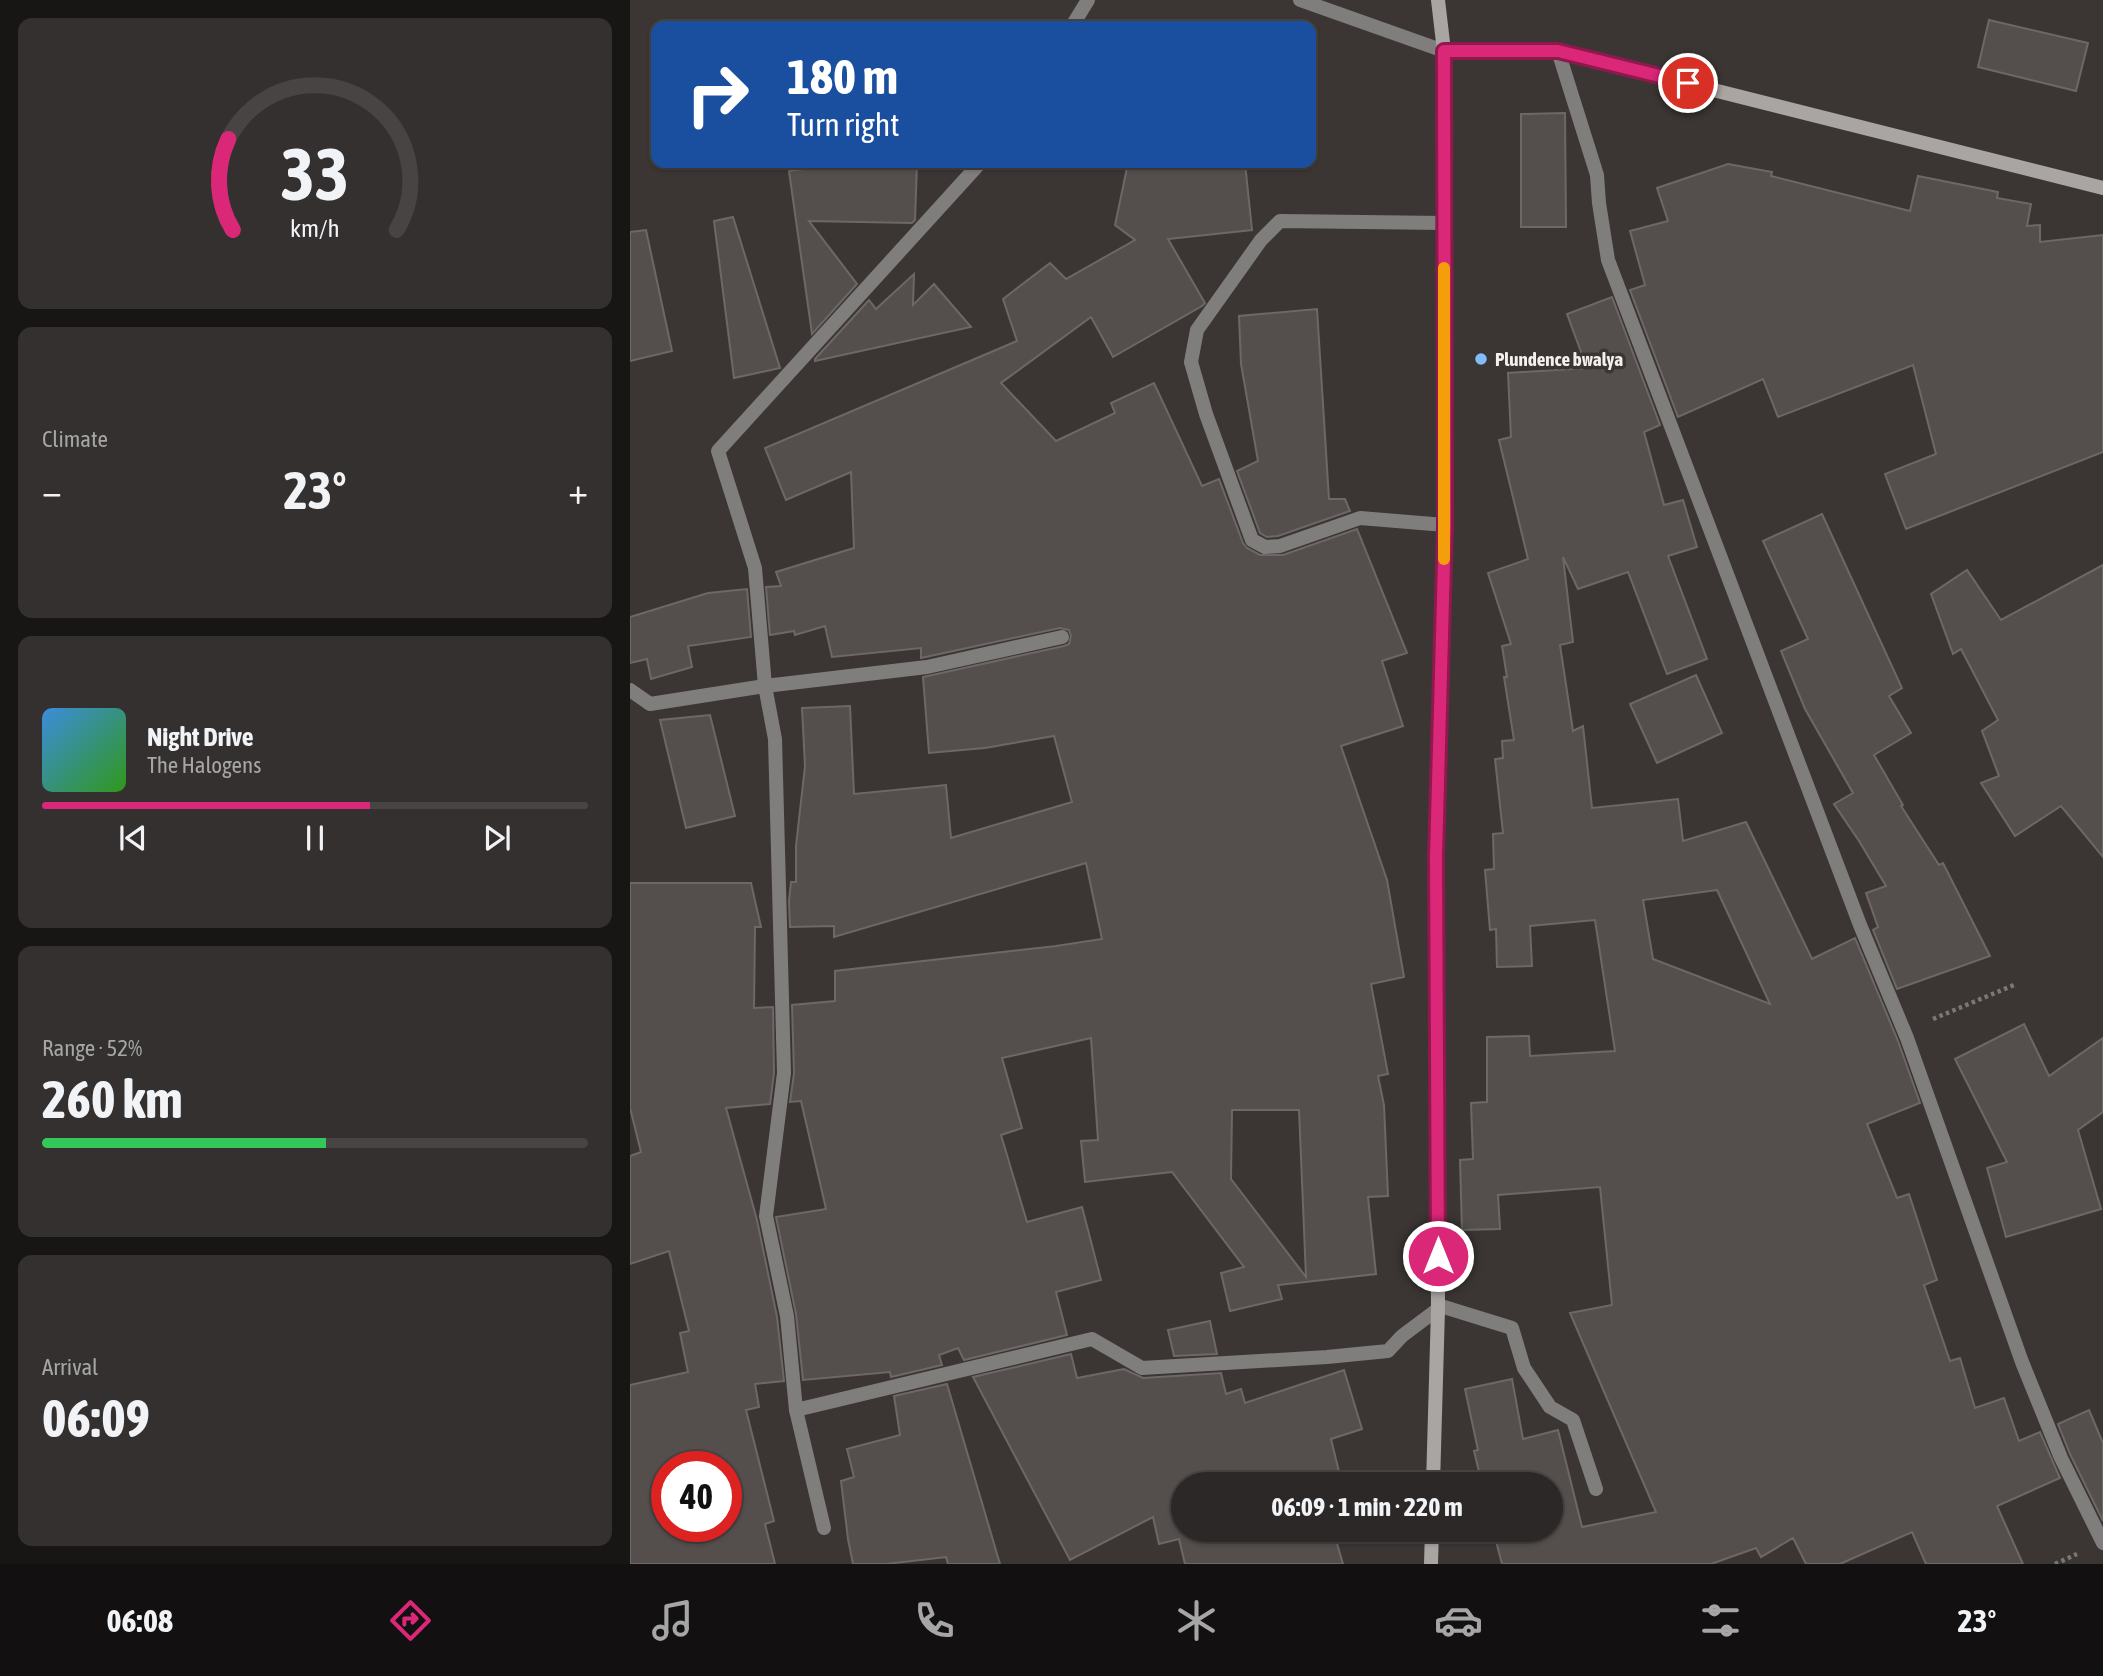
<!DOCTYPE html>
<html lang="en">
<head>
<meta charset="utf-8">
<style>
	:root { --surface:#2c2827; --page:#34302f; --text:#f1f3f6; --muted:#a6a6a7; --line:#484444; --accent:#db2777 }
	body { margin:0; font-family:"Asap Condensed",sans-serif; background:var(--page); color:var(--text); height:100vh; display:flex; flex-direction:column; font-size:26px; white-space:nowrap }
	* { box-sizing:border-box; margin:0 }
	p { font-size:23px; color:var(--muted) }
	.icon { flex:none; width:38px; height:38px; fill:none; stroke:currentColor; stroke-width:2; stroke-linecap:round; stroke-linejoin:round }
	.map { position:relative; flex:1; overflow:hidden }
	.drawer { display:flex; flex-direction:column; gap:18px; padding:18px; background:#181615; width:630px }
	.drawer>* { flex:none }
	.guide { position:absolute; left:21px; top:21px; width:665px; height:147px; border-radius:14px; box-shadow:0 2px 5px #0004,0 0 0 2px var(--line); background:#1a4fa0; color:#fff; overflow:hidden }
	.speed { position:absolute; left:21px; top:1451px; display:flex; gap:14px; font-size:35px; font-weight:700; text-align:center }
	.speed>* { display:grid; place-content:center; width:91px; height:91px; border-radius:50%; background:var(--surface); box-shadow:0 2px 5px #0004,0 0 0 2px var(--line); line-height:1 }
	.speed .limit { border:10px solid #d22; background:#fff; color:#111 }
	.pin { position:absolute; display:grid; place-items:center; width:60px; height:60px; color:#fff; margin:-30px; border:4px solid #fff; border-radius:50%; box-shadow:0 2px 7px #0007 }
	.me { position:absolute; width:77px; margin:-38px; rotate:0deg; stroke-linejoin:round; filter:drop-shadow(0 0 5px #0008) }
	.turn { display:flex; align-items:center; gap:24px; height:147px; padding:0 21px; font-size:32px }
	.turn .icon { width:91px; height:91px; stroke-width:2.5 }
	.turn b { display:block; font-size:49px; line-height:60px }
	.big { font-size:52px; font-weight:700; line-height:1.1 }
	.drawer .card { flex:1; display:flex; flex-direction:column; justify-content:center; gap:10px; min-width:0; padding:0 24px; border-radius:14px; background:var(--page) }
	.drawer .dial { align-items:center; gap:0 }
	.dial svg { height:182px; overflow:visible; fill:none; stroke:var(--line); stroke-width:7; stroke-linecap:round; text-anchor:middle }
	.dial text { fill:var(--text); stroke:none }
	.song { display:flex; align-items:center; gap:21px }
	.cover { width:84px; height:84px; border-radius:10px; background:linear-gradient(135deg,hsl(210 70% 55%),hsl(110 70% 35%)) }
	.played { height:7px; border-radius:4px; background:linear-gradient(90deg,var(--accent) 60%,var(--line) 60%) }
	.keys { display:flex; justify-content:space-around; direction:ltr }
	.heat { display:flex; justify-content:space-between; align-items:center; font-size:38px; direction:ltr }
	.charge { height:10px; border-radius:5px; background:linear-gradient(90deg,#34c759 52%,var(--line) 0) }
	.trip { position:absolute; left:541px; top:1472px; width:392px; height:70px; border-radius:35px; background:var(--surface); box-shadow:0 2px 5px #0004,0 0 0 2px var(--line); font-weight:700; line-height:70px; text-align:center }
	.dock { display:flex; height:112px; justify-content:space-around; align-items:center; background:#121010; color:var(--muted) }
	.dock .icon { width:49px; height:49px }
	.dock .current { color:var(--accent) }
	.dock b { font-size:32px; color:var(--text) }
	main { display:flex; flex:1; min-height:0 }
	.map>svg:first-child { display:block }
	.building { fill:#544f4d; stroke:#6d6866; stroke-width:2; fill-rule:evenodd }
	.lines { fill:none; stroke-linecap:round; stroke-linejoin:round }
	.path { stroke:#7b7775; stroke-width:4.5; stroke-dasharray:3.5 3.5; stroke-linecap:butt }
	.street { stroke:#807e7d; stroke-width:14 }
	.secondary { stroke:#a9a5a3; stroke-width:14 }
	.route-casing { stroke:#8e194d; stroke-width:18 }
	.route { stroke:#db2777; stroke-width:12 }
	.slow { stroke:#f59e0b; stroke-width:12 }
	.poi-dot { fill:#82bcfa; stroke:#3b3634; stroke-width:2.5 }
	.labels { text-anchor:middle; stroke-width:7; stroke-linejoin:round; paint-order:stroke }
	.poi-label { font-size:19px; font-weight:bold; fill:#f3f0ee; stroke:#3b3634; text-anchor:start }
</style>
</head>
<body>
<main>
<section class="drawer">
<div class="card dial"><svg viewBox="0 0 100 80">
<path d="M14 69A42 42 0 1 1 86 69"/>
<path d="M14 69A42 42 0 0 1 12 29" stroke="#db2777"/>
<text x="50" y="56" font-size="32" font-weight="700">33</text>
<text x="50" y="72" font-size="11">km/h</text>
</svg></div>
<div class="card"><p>Climate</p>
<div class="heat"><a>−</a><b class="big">23°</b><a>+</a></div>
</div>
<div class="card">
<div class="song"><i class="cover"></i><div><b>Night Drive</b><p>The Halogens</p></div></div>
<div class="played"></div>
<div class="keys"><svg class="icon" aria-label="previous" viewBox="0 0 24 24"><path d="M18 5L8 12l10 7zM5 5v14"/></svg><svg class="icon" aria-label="pause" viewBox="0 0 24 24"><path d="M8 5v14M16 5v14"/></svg><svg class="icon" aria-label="next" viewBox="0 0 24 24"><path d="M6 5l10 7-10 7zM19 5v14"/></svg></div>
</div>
<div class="card"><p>Range · 52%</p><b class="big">260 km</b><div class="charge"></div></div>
<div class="card"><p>Arrival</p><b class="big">06:09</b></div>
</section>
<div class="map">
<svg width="1473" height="1564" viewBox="0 0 1473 1564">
	<rect width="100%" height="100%" fill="#3b3634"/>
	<g class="building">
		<polygon points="1359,20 1458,43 1446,91 1348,67"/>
		<polygon points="935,113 936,227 891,227 891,114"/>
		<polygon points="220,163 287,163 285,220 282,223 179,221 227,284 182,334 159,171"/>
		<path d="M 498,163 L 615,163 L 622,230 L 538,239 L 575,303 L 572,306 L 483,357 L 461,317 L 371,383 L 426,441 L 485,413 L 481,403 L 524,383 L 572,486 L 589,479 L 613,543 L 617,548 L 630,555 L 653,555 L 727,529 L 777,653 L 752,661 L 773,726 L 711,746 L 757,880 L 774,977 L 741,984 L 758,1074 L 748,1076 L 754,1105 L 758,1196 L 738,1197 L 746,1274 L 648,1285 L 652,1299 L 600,1311 L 591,1273 L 614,1267 L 542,1172 L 455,1182 L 451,1141 L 468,1140 L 461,1038 L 372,1058 L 392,1128 L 371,1135 L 397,1222 L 452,1207 L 471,1280 L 426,1292 L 437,1335 L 334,1360 L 328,1348 L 309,1355 L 312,1365 L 261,1377 L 260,1372 L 173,1380 L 166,1314 L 146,1217 L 196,1209 L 171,1101 L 160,1102 L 164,1073 L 162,1005 L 205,1001 L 205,971 L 426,946 L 472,939 L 456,863 L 204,937 L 204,926 L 160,927 L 159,901 L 161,882 L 166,882 L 166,846 L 175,766 L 172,708 L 220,706 L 224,794 L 316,785 L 321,838 L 442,802 L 424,736 L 355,748 L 299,753 L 293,677 L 434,646 L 439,644 L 441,636 L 439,630 L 430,628 L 291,658 L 291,648 L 202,657 L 195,626 L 165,635 L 164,631 L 140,635 L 136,587 L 151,586 L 146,572 L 224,548 L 221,472 L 156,500 L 135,448 L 387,341 L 373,299 L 420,263 L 436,279 L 505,240 L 485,225 ZM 602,1110 L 669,1110 L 676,1277 L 601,1179 Z"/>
		<polygon points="1098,164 1142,172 1141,176 1280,211 1288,176 1368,192 1367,198 1401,204 1397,226 1410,225 1410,242 1473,235 1473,452 1276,529 1255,474 1306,454 1283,365 1148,417 1133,379 1048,417 1000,290 1015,285 1000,231 1038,221 1027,188"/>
		<polygon points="103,217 150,368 104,378 84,221"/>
		<polygon points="16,230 42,351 0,361 0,232"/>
		<polygon points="284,274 283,305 304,284 341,327 185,361 185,359 239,300 246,309"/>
		<path d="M 982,297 L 1030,425 L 1014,432 L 1034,505 L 1053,500 L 1067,547 L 1038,556 L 1077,659 L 1037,674 L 998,572 L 948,589 L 933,557 L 943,642 L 930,645 L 943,731 L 953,726 L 962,808 L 1048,799 L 1053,841 L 1116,822 L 1182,959 L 1225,938 L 1268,1041 L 1290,1103 L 1237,1124 L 1267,1198 L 1279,1194 L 1307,1280 L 1294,1285 L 1320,1361 L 1330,1358 L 1345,1408 L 1374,1398 L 1389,1441 L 1410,1432 L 1430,1478 L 1367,1506 L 1393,1564 L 1296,1564 L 1282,1532 L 1210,1564 L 1176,1564 L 1163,1538 L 1131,1557 L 1126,1548 L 1081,1564 L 872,1564 L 863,1530 L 920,1530 L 920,1484 L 852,1484 L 844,1451 L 848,1450 L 835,1389 L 882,1379 L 893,1439 L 928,1430 L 952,1527 L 1026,1512 L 940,1313 L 982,1305 L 970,1187 L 868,1195 L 870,1229 L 832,1230 L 830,1160 L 843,1159 L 841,1103 L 857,1102 L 857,1037 L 899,1036 L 900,1056 L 985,1051 L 965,920 L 900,926 L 902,966 L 867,967 L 866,929 L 860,930 L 855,870 L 864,869 L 863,834 L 873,833 L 865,759 L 873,758 L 872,741 L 884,740 L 874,677 L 877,677 L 872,646 L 881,644 L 858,573 L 898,559 L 869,440 L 881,437 L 878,373 L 957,368 L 937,314 ZM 1087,890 L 1140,1004 L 1023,959 L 1013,900 Z"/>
		<polygon points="687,309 699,499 715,499 720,511 648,536 637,537 630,533 607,471 628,461 611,364 609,316"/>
		<polygon points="1192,514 1272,688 1259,696 1281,733 1244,755 1273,805 1271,806 1309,865 1313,863 1360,956 1267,989 1243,930 1248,927 1236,893 1256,886 1229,841 1204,804 1223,793 1175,709 1151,651 1178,639 1133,541"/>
		<polygon points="1473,565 1473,857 1431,806 1385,836 1351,783 1369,776 1352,731 1368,720 1331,649 1323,654 1301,594 1337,570 1371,620"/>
		<polygon points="117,589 121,637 58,646 62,667 21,679 17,659 0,663 0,617 78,593"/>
		<polygon points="1066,675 1092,733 1027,763 1000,704"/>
		<polygon points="80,715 105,816 56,828 30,720"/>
		<path d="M 0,883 L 121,883 L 131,927 L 125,927 L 124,1008 L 143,1007 L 144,1073 L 140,1104 L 96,1108 L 127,1220 L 147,1317 L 154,1381 L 125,1384 L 129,1407 L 116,1410 L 144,1521 L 135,1524 L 145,1564 L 0,1564 L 0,1385 L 58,1372 L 50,1333 L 59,1331 L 39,1251 L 0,1264 L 0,1156 L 11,1152 L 0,1108 ZM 37,1466 L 96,1466 L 96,1526 L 37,1526 Z"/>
		<polygon points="1394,1024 1419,1076 1473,1038 1473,1112 1448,1130 1471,1209 1376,1237 1357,1168 1377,1162 1325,1059"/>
		<polygon points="580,1321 587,1354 544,1356 538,1330"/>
		<polygon points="441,1354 447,1378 494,1369 513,1378 591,1373 596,1394 611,1389 615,1403 714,1370 732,1429 701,1439 712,1484 553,1484 553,1530 703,1530 713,1564 555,1564 549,1539 529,1544 523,1517 440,1560 343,1377"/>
		<polygon points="317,1384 370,1564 318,1564 316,1557 256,1564 223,1564 218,1539 211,1481 224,1477 217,1449 270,1435 264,1396"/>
		<polygon points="1459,1410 1473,1443 1473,1521 1440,1454 1428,1424"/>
	</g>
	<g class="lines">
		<g class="path">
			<polyline points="1303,1019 1384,985"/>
			<polyline points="1425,1564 1447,1554"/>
		</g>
		<g class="street">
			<polyline points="670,0 814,51"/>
			<polyline points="442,26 458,0"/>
			<polyline points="928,51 967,175 969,203 978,260 1230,925 1277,1038 1392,1362 1431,1458 1473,1543"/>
			<polyline points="814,223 650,221 631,240 567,330 561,362 576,414 622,540 635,547 650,546 730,518 815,525"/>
			<polyline points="0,690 20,704 135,686 297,667 432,637"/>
			<polyline points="166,1410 462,1339 512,1368 697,1357 758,1351 772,1336 808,1309 814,1307 882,1328 894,1368 920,1407 943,1420 966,1489"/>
			<polyline points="194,1528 166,1410 157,1316 136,1216 154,1073 145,739 135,686 125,568 88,451 350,163"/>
		</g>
		<g class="secondary">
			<polyline points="814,51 928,51 1473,188"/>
			<polyline points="803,1484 808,1309 806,857 815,525 814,51 808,0"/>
			<polyline points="801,1564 802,1530"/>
		</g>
	</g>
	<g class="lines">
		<defs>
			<polyline id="route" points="808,1256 806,857 815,525 814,51 928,51 1058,83"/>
		</defs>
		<use href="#route" class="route-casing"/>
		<use href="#route" class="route"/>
		<polyline class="slow" points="814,559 814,268"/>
	</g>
	<circle class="poi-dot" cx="851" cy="359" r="7"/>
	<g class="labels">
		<g class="poi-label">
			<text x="865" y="366">Plundence bwalya</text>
		</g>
	</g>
</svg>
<div class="speed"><div class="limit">40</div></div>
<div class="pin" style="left:1058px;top:83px;background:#d93025"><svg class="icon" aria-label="arrive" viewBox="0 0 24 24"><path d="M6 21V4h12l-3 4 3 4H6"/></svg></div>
<svg class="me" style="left:808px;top:1256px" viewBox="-20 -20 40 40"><circle r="17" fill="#db2777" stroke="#fff" stroke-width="3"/><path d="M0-11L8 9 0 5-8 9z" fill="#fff"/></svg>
<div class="trip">06:09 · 1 min · 220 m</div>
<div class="guide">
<div class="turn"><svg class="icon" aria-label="right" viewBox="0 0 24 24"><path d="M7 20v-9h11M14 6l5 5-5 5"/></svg><div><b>180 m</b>Turn right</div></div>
</div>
</div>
</main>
<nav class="dock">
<b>06:08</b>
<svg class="icon current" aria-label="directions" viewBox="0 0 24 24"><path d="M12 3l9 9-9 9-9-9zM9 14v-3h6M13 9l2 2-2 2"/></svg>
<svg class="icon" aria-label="music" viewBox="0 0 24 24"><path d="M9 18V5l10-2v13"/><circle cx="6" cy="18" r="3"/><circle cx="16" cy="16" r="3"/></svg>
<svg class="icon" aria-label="phone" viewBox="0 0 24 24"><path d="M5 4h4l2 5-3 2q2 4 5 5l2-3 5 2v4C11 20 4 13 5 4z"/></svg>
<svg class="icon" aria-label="climate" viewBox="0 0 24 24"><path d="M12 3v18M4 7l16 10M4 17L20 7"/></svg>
<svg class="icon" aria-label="car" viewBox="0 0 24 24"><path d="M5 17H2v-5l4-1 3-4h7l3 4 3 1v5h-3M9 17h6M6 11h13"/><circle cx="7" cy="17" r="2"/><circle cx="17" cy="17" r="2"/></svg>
<svg class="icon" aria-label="filters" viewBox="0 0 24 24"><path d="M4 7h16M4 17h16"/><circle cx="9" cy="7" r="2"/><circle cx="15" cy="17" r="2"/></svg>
<b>23°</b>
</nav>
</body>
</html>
